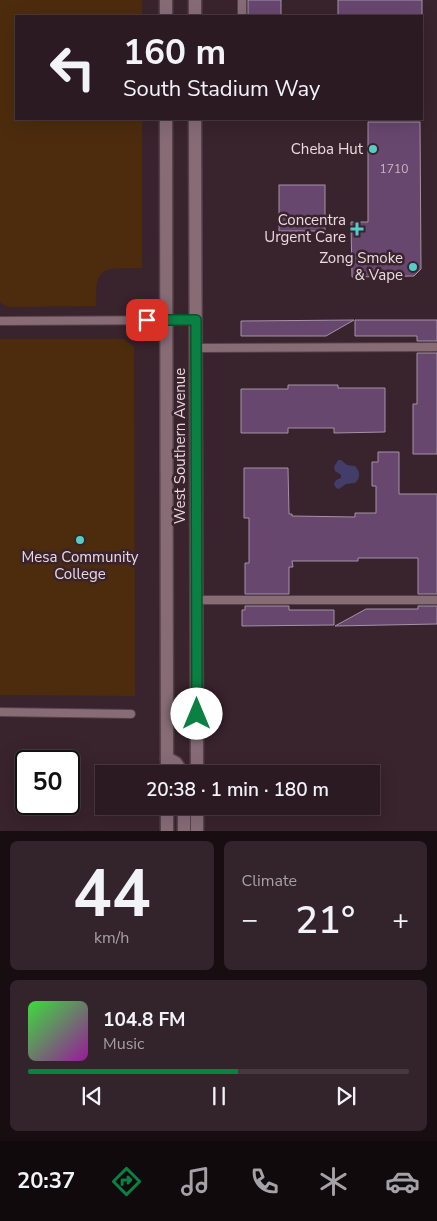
<!DOCTYPE html>
<html lang="en">
<head>
<meta charset="utf-8">
<style>
	:root { --surface:#2b1a21; --page:#33232a; --text:#f1f3f6; --muted:#a6a1a5; --line:#47383f; --accent:#0b8043 }
	body { margin:0; font-family:"Nunito Sans",sans-serif; background:var(--page); color:var(--text); height:100vh; display:flex; flex-direction:column; font-size:19px; white-space:nowrap }
	* { box-sizing:border-box; margin:0 }
	p { font-size:16px; color:var(--muted) }
	.icon { flex:none; width:28px; height:28px; fill:none; stroke:currentColor; stroke-width:2; stroke-linecap:round; stroke-linejoin:round }
	.map { position:relative; height:831px; overflow:hidden }
	.drawer { display:flex; flex-direction:column; gap:10px; padding:10px; background:#180e12; flex:1 }
	.drawer>* { flex:none }
	.top-card { position:absolute; left:15px; top:15px; width:408px; height:105px; border-radius:0px; box-shadow:0 5px 20px #0002,0 0 0 1px var(--line); background:#2b1a21; color:var(--text); overflow:hidden }
	.speed { position:absolute; left:15px; top:750px; display:flex; gap:10px; font-size:25px; font-weight:700; text-align:center }
	.speed>* { display:grid; place-content:center; width:65px; height:65px; border-radius:50%; background:var(--surface); box-shadow:0 5px 20px #0002,0 0 0 1px var(--line); line-height:1 }
	.speed .limit { border:2px solid #111; border-radius:8px; background:#fff; color:#111 }
	.pin { position:absolute; display:grid; place-items:center; width:42px; height:42px; color:#fff; margin:-21px; border-radius:10px; box-shadow:0 2px 8px #0006 }
	.me { position:absolute; width:55px; margin:-28px; rotate:0deg; stroke-linejoin:round; filter:drop-shadow(0 0 4px #0008) }
	.turn { display:flex; align-items:center; gap:18px; height:105px; padding:0 25px; font-size:22px }
	.turn .icon { width:65px; height:65px; stroke-width:2.5 }
	.turn b { display:block; font-size:35px; line-height:42px }
	.big { font-size:38px; font-weight:600; line-height:1.1 }
	.drawer .widget { flex:1; display:flex; flex-direction:column; justify-content:center; gap:8px; min-width:0; padding:0 18px; border-radius:8px; background:var(--page) }
	.drawer .dial { align-items:center; gap:0 }
	.dial b { font-size:65px; line-height:1 }
	.song { display:flex; align-items:center; gap:15px }
	.cover { width:60px; height:60px; border-radius:8px; background:linear-gradient(135deg,hsl(120 70% 55%),hsl(300 70% 35%)) }
	.played { height:5px; border-radius:2px; background:linear-gradient(90deg,var(--accent) 55%,var(--line) 55%) }
	.keys { display:flex; justify-content:space-around; direction:ltr }
	.heat { display:flex; justify-content:space-between; align-items:center; font-size:28px; direction:ltr }
	.drawer .tiles { flex:1; display:grid; gap:10px; grid-template-columns:1fr 1fr }
	.widget:last-child { grid-column:span 2 }
	.trip { position:absolute; left:95px; top:765px; width:285px; height:50px; border-radius:0px; background:var(--surface); box-shadow:0 5px 20px #0002,0 0 0 1px var(--line); font-weight:600; line-height:50px; text-align:center }
	.menu { display:flex; height:80px; justify-content:space-around; align-items:center; background:#110a0d; color:var(--muted) }
	.menu .icon { width:35px; height:35px }
	.menu .active { color:var(--accent) }
	.menu b { font-size:22px; color:var(--text) }
	.map>svg:first-child { display:block }
	.green { fill:#4c2c0d }
	.water { fill:#433d6a }
	.building { fill:#68476e; stroke:#a492a7 }
	.lines { fill:none; stroke-linecap:round; stroke-linejoin:round }
	.service-casing { stroke:#554249; stroke-width:10 }
	.secondary-casing { stroke:#554249; stroke-width:15 }
	.service { stroke:#876c76; stroke-width:8 }
	.secondary { stroke:#876c76; stroke-width:12 }
	.route-casing { stroke:#07532c; stroke-width:12 }
	.route { stroke:#0b8043; stroke-width:9 }
	.poi-dot { fill:#54cdc7; stroke:#39232c; stroke-width:2 }
	.labels { text-anchor:middle; stroke-width:5; stroke-linejoin:round; paint-order:stroke }
	.number-label { font-size:12px; fill:#cab6c4 }
	.poi-label { font-size:15px; fill:#ebdbe0; stroke:#39232c; text-anchor:end }
	.street-label { font-size:15px; fill:#ebdbe0; stroke:#39232c }
</style>
</head>
<body>
<div class="map">
<svg width="437" height="831" viewBox="0 0 437 831">
	<rect width="100%" height="100%" fill="#39232c"/>
	<g class="green">
		<path d="M 0,0 L 142,0 L 142,16 L 16,16 L 16,119 L 142,119 L 142,268 C 104,269 95,263 96,306 L 9,307 L 4,305 L 0,302 Z"/>
		<polygon points="0,339 124,339 134,347 135,696 0,695"/>
	</g>
	<path class="water" d="M 338,460 L 341,460 L 347,465 L 355,466 C 360,471 361,478 355,483 L 346,484 L 339,489 L 336,488 L 334,484 L 336,480 L 341,478 L 341,475 L 335,471 L 334,467 Z"/>
	<g class="building">
		<rect x="248" y="0" width="33" height="16"/>
		<rect x="338" y="0" width="84" height="16"/>
		<polygon points="368,122 420,122 421,269 414,276 352,277 351,222 368,222"/>
		<rect x="279" y="185" width="46" height="46"/>
		<polygon points="354,320 326,336 241,336 241,321"/>
		<polygon points="355,320 437,320 437,341 417,341 417,336 355,336"/>
		<polygon points="417,353 437,353 437,454 413,454 413,404 417,404"/>
		<polygon points="288,385 338,385 338,388 385,388 385,432 334,433 334,428 288,428 288,433 241,433 241,389 288,389"/>
		<polygon points="378,452 399,452 399,494 437,494 437,594 418,594 418,558 358,558 358,561 292,561 293,567 289,567 289,594 245,594 245,563 249,563 249,518 244,518 244,468 288,468 289,514 292,514 292,516 355,517 355,513 376,513 376,486 372,486 372,462 378,462"/>
		<polygon points="245,606 289,606 289,610 334,610 334,625 242,626 242,610 245,610"/>
		<polygon points="418,606 437,606 437,624 335,626 366,609 418,609"/>
	</g>
	<g class="lines">
		<defs>
			<g id="service">
				<polyline points="242,0 242,16"/>
				<polyline points="0,321 196,320"/>
				<polyline points="196,348 437,347"/>
				<polyline points="197,600 437,600"/>
				<polyline points="0,712 131,714"/>
			</g>
			<g id="secondary">
				<polyline points="166,0 166,16"/>
				<polyline points="195,0 195,16"/>
				<polyline points="166,119 167,774"/>
				<polyline points="195,119 197,774"/>
				<polyline points="167,758 176,763 183,774"/>
				<polyline points="167,806 167,831"/>
				<polyline points="184,806 184,831"/>
				<polyline points="197,806 197,831"/>
			</g>
		</defs>
		<use href="#service" class="service-casing"/>
		<use href="#secondary" class="secondary-casing"/>
		<use href="#service" class="service"/>
		<use href="#secondary" class="secondary"/>
	</g>
	<g class="lines">
		<defs>
			<polyline id="route" points="147,320 196,320 197,714"/>
		</defs>
		<use href="#route" class="route-casing"/>
		<use href="#route" class="route"/>
	</g>
	<g class="poi-dot">
		<circle cx="373" cy="149" r="5"/>
		<path d="M354.5 221.5h5v5h5v5h-5v5h-5v-5h-5v-5h5z"/>
		<circle cx="413" cy="267" r="5"/>
		<circle cx="80" cy="540" r="5"/>
	</g>
	<g class="labels">
		<g class="number-label">
			<text x="394" y="173">1710</text>
		</g>
		<g class="poi-label">
			<text x="363" y="154">Cheba Hut</text>
			<text x="346" y="225">Concentra<tspan x="346" dy="17">Urgent Care</tspan></text>
			<text x="403" y="263">Zong Smoke<tspan x="403" dy="17">&amp; Vape</tspan></text>
			<text x="80" y="562" text-anchor="middle">Mesa Community<tspan x="80" dy="17">College</tspan></text>
		</g>
		<g class="street-label">
			<text transform="translate(180 446) rotate(-90)" y="5">West Southern Avenue</text>
		</g>
	</g>
</svg>
<div class="speed"><div class="limit">50</div></div>
<div class="pin" style="left:147px;top:320px;background:#d93025"><svg class="icon" aria-label="arrive" viewBox="0 0 24 24"><path d="M6 21V4h12l-3 4 3 4H6"/></svg></div>
<svg class="me" style="left:197px;top:714px" viewBox="-20 -20 40 40"><circle r="19" fill="#fff"/><path d="M0-13L10 11 0 6-10 11z" fill="#0b8043"/></svg>
<div class="trip">20:38 · 1 min · 180 m</div>
<div class="top-card">
<div class="turn"><svg class="icon" aria-label="left" viewBox="0 0 24 24"><path d="M17 20v-9H6M10 6l-5 5 5 5"/></svg><div><b>160 m</b>South Stadium Way</div></div>
</div>
</div>
<section class="drawer">
<div class="tiles">
<div class="widget dial"><b>44</b><p>km/h</p></div>
<div class="widget"><p>Climate</p>
<div class="heat"><a>−</a><b class="big">21°</b><a>+</a></div>
</div>
<div class="widget">
<div class="song"><i class="cover"></i><div><b>104.8 FM</b><p>Music</p></div></div>
<div class="played"></div>
<div class="keys"><svg class="icon" aria-label="previous" viewBox="0 0 24 24"><path d="M18 5L8 12l10 7zM5 5v14"/></svg><svg class="icon" aria-label="pause" viewBox="0 0 24 24"><path d="M8 5v14M16 5v14"/></svg><svg class="icon" aria-label="next" viewBox="0 0 24 24"><path d="M6 5l10 7-10 7zM19 5v14"/></svg></div>
</div>
</div>
</section>
<nav class="menu">
<b>20:37</b>
<svg class="icon active" aria-label="directions" viewBox="0 0 24 24"><path d="M12 3l9 9-9 9-9-9zM9 14v-3h6M13 9l2 2-2 2"/></svg>
<svg class="icon" aria-label="music" viewBox="0 0 24 24"><path d="M9 18V5l10-2v13"/><circle cx="6" cy="18" r="3"/><circle cx="16" cy="16" r="3"/></svg>
<svg class="icon" aria-label="phone" viewBox="0 0 24 24"><path d="M5 4h4l2 5-3 2q2 4 5 5l2-3 5 2v4C11 20 4 13 5 4z"/></svg>
<svg class="icon" aria-label="climate" viewBox="0 0 24 24"><path d="M12 3v18M4 7l16 10M4 17L20 7"/></svg>
<svg class="icon" aria-label="car" viewBox="0 0 24 24"><path d="M5 17H2v-5l4-1 3-4h7l3 4 3 1v5h-3M9 17h6M6 11h13"/><circle cx="7" cy="17" r="2"/><circle cx="17" cy="17" r="2"/></svg>
</nav>
</body>
</html>
